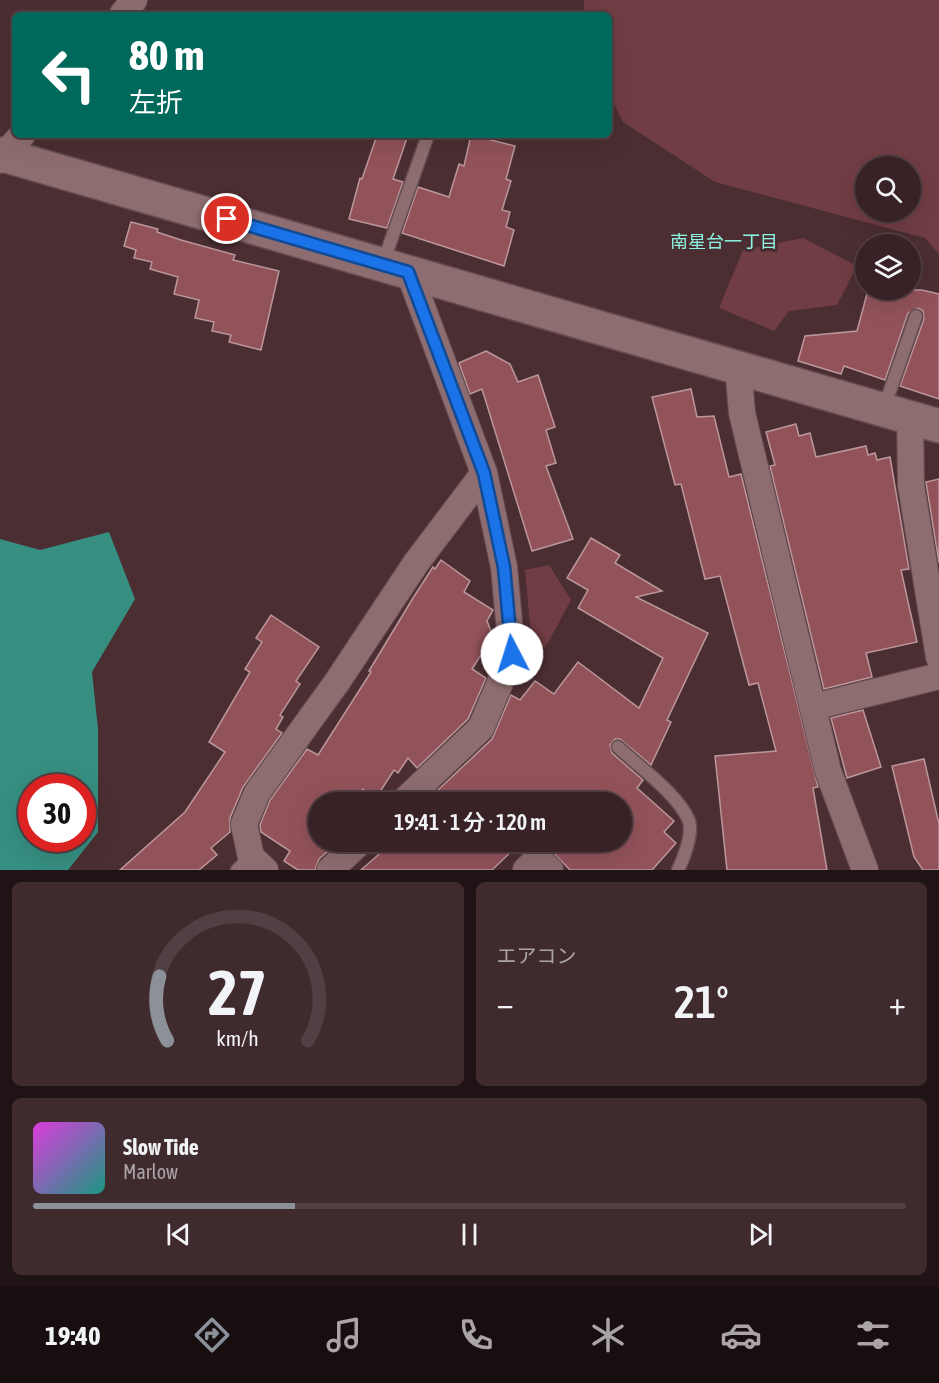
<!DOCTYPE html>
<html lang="ja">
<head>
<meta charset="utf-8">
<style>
	:root { --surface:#382226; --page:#3f2a2e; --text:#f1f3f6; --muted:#aba4a7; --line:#523f43; --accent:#8c9099 }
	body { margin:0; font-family:"Asap Condensed","Noto Sans JP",sans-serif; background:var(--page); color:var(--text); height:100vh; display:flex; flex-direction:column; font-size:22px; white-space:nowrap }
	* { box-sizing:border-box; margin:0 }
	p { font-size:20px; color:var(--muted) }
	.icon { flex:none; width:33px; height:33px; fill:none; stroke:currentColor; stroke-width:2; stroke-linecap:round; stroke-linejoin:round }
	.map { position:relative; height:870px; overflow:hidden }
	.drawer { display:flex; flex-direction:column; gap:12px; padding:12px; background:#1f1315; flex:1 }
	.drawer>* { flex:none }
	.hud { position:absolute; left:12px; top:12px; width:600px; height:126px; border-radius:9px; box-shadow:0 6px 24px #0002,0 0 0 2px var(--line); background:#00695c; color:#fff; overflow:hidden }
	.tools { position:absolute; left:855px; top:156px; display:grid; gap:12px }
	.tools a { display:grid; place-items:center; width:66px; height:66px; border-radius:50%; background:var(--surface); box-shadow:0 6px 24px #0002,0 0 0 2px var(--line); font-size:30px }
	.speed { position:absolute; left:18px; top:774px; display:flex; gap:12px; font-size:30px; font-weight:700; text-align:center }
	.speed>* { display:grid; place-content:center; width:78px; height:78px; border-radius:50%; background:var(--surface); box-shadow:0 6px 24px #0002,0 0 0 2px var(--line); line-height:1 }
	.speed .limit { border:9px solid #d22; background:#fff; color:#111 }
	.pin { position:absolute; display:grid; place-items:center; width:51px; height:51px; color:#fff; margin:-26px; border:3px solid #fff; border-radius:50%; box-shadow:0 2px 6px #0007 }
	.me { position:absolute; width:66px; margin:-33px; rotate:355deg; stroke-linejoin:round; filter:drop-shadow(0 0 4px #0008) }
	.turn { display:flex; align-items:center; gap:21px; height:126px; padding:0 18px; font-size:27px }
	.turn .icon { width:78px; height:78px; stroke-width:2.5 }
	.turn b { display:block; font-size:42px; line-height:51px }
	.big { font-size:45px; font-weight:600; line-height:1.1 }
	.drawer .widget { flex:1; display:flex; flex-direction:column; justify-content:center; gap:9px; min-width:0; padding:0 21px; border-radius:9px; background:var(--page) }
	.drawer .dial { align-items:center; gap:0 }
	.dial svg { height:156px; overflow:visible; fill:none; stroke:var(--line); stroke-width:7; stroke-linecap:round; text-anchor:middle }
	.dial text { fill:var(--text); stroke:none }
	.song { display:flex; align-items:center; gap:18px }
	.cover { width:72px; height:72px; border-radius:9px; background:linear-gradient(135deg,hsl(300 70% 55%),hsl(170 70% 35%)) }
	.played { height:6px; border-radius:3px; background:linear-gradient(90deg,var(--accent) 30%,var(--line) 30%) }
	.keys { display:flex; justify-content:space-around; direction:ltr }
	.heat { display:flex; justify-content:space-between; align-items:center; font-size:33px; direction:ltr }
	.drawer .tiles { flex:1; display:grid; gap:12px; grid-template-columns:1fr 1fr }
	.widget:last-child { grid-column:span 2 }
	.trip { position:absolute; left:308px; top:792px; width:324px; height:60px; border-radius:30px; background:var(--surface); box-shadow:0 6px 24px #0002,0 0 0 2px var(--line); font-weight:600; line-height:60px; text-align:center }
	.tab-bar { display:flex; height:96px; justify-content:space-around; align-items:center; background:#160e0f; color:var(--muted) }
	.tab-bar .icon { width:42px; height:42px }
	.tab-bar .current { color:var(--accent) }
	.tab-bar b { font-size:27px; color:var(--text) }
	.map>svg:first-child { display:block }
	.green { fill:#713d44; fill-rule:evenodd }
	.water { fill:#368f81; fill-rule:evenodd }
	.building { fill:#92525a; stroke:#bb979b; stroke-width:1.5 }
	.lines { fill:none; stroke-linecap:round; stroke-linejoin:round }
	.lane-casing { stroke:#654d51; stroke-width:15 }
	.street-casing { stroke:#654d51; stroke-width:28 }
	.secondary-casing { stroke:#654d51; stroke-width:36 }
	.lane { stroke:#8e6d70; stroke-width:12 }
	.street { stroke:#8e6d70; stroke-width:26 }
	.secondary { stroke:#8e6d70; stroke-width:33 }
	.route-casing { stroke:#114b97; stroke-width:15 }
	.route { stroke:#1a73e8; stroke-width:10 }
	.labels { text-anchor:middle; stroke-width:6; stroke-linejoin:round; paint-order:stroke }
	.neighbourhood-label { font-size:18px; fill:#8ef4e2; stroke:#4b2e32 }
</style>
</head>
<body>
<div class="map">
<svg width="939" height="870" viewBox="0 0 939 870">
	<rect width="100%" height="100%" fill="#4b2e32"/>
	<g class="green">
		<path d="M 584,0 L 939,0 L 939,254 L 925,238 L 715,182 L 623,122 L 609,93 L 609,15 L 584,15 ZM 866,166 L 910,166 L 910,212 L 866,212 Z"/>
		<polygon points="803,238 857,266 837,305 789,311 774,331 719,308 743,250"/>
		<polygon points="549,565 571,600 545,648 532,646 525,570"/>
	</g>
	<path class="water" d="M 109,532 L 135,599 L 92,672 L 98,729 L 98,832 L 68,870 L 0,870 L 0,539 L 40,550 ZM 32,788 L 82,788 L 82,838 L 32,838 Z"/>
	<g class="building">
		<polygon points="377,135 408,135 393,179 403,182 387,228 349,219 360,178 362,179"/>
		<polygon points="471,135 515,146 506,179 511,181 502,210 510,212 506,227 514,230 504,266 402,233 418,187 449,197 459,164 464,166"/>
		<polygon points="131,222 158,229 157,232 181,240 235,255 233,260 279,271 261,350 229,342 231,335 212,331 214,322 195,318 199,300 174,294 178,277 150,269 152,262 134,258 136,250 124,246"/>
		<polygon points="868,290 922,290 939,294 939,399 900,386 924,319 923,311 918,308 908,313 885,380 844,366 841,374 798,361 805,336 857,331"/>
		<polygon points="486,351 510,364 518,382 538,375 555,427 546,430 556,463 546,466 573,539 532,551 482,389 470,394 459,363"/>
		<polygon points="691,389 697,417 714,416 729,477 741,474 818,787 813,788 827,870 727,870 715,756 776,751 758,683 749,685 720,576 705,579 681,484 675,485 652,397"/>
		<polygon points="796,424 799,436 810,433 816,457 866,446 868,455 875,453 877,460 890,457 909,569 901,570 917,642 866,653 872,677 824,689 770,466 775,465 766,432"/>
		<polygon points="939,479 939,563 926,482"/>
		<polygon points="591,538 620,555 615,563 662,591 636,597 708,633 667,720 671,722 651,765 620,739 615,739 610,745 612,753 643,780 637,788 674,821 664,832 676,843 652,870 570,870 543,842 621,842 621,802 449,802 438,790 492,739 511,695 520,700 535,681 554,694 578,662 639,708 663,658 578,608 588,590 567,578"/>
		<polygon points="441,560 470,581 464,592 493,610 487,621 493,636 472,669 486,678 468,719 417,768 408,758 398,773 394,770 374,801 363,789 354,802 318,802 318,842 332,842 335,845 319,859 315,870 298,870 284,861 290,851 261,832 260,825 270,800 307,749 318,755 371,672 369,671 413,598 433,567 435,569"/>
		<polygon points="271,615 319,647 296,681 300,684 280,715 283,717 276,729 282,733 243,787 230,818 230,832 211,848 217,855 199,870 120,870 185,812 225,752 209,742 250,672 245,669 262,642 256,638"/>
		<polygon points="863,710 881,767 847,778 831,718"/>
		<polygon points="924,759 939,824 939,870 923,870 914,857 892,766"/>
		<polygon points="393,842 526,842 521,846 519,844 492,870 361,870"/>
	</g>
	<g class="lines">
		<defs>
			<g id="lane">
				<polyline points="383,263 428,135"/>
				<polyline points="884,408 916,316"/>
				<path d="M 618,747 C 638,766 679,795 689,821 C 693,834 684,858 678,870"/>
				<polyline points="237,870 251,857"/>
			</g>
			<g id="street">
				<polyline points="122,15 134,0"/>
				<polyline points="0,160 22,135"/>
				<polyline points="738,367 742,413 828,771 865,870"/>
				<polyline points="910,417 911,485 939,657"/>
				<polyline points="813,707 939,676"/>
				<polyline points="403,802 481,728 512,654 504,567 484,473 409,272"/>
				<polyline points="265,870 251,857 244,824 257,793 337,682 416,563 484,473"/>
				<polyline points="330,870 360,842"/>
				<polyline points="526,870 538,858 550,870"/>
			</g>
			<polyline id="secondary" points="0,154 939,426"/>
		</defs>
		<use href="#lane" class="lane-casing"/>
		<use href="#street" class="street-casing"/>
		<use href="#secondary" class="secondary-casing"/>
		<use href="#lane" class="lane"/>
		<use href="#street" class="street"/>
		<use href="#secondary" class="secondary"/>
	</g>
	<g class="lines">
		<defs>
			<polyline id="route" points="227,219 408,272 484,473 504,567 512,654"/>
		</defs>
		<use href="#route" class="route-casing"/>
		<use href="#route" class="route"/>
	</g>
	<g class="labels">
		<g class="neighbourhood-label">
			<text x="724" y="248">南星台一丁目</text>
		</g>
	</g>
</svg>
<div class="tools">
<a><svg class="icon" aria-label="search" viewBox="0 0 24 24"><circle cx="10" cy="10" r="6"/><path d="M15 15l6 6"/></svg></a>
<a><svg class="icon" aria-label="layers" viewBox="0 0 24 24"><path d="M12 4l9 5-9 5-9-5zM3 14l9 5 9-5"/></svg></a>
</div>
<div class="speed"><div class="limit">30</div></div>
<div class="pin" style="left:227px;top:219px;background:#d93025"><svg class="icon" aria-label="arrive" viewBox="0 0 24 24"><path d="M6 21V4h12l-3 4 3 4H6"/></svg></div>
<svg class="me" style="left:512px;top:654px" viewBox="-20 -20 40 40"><circle r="19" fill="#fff"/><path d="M0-13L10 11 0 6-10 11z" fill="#1a73e8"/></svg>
<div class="trip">19:41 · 1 分 · 120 m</div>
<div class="hud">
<div class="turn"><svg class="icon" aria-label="left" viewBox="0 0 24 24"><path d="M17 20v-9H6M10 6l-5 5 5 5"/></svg><div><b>80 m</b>左折</div></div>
</div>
</div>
<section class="drawer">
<div class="tiles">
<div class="widget dial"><svg viewBox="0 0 100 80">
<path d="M14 69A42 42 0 1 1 86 69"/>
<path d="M14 69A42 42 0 0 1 10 36" stroke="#8c9099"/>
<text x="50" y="56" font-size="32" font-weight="700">27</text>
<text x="50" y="72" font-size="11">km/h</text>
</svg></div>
<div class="widget"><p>エアコン</p>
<div class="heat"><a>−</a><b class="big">21°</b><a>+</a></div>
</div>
<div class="widget">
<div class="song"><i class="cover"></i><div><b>Slow Tide</b><p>Marlow</p></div></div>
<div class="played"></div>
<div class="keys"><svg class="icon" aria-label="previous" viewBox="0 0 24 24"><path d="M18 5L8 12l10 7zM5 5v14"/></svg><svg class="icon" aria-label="pause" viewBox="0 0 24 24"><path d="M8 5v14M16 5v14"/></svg><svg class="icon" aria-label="next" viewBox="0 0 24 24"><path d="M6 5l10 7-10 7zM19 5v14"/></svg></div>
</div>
</div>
</section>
<nav class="tab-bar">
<b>19:40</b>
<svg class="icon current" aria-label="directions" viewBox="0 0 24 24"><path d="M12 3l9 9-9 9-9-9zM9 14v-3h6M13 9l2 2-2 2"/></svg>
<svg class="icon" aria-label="music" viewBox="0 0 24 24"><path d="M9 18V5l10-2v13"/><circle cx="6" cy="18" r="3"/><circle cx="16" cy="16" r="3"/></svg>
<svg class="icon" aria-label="phone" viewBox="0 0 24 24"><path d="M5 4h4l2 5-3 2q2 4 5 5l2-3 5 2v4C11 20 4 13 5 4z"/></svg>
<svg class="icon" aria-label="climate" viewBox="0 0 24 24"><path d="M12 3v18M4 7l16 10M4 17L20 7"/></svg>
<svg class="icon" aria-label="car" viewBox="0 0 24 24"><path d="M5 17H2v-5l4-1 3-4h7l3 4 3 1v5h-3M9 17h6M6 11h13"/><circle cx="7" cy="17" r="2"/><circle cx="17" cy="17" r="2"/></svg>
<svg class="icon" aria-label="filters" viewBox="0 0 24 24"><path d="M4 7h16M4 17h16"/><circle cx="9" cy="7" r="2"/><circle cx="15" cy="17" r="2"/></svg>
</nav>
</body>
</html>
